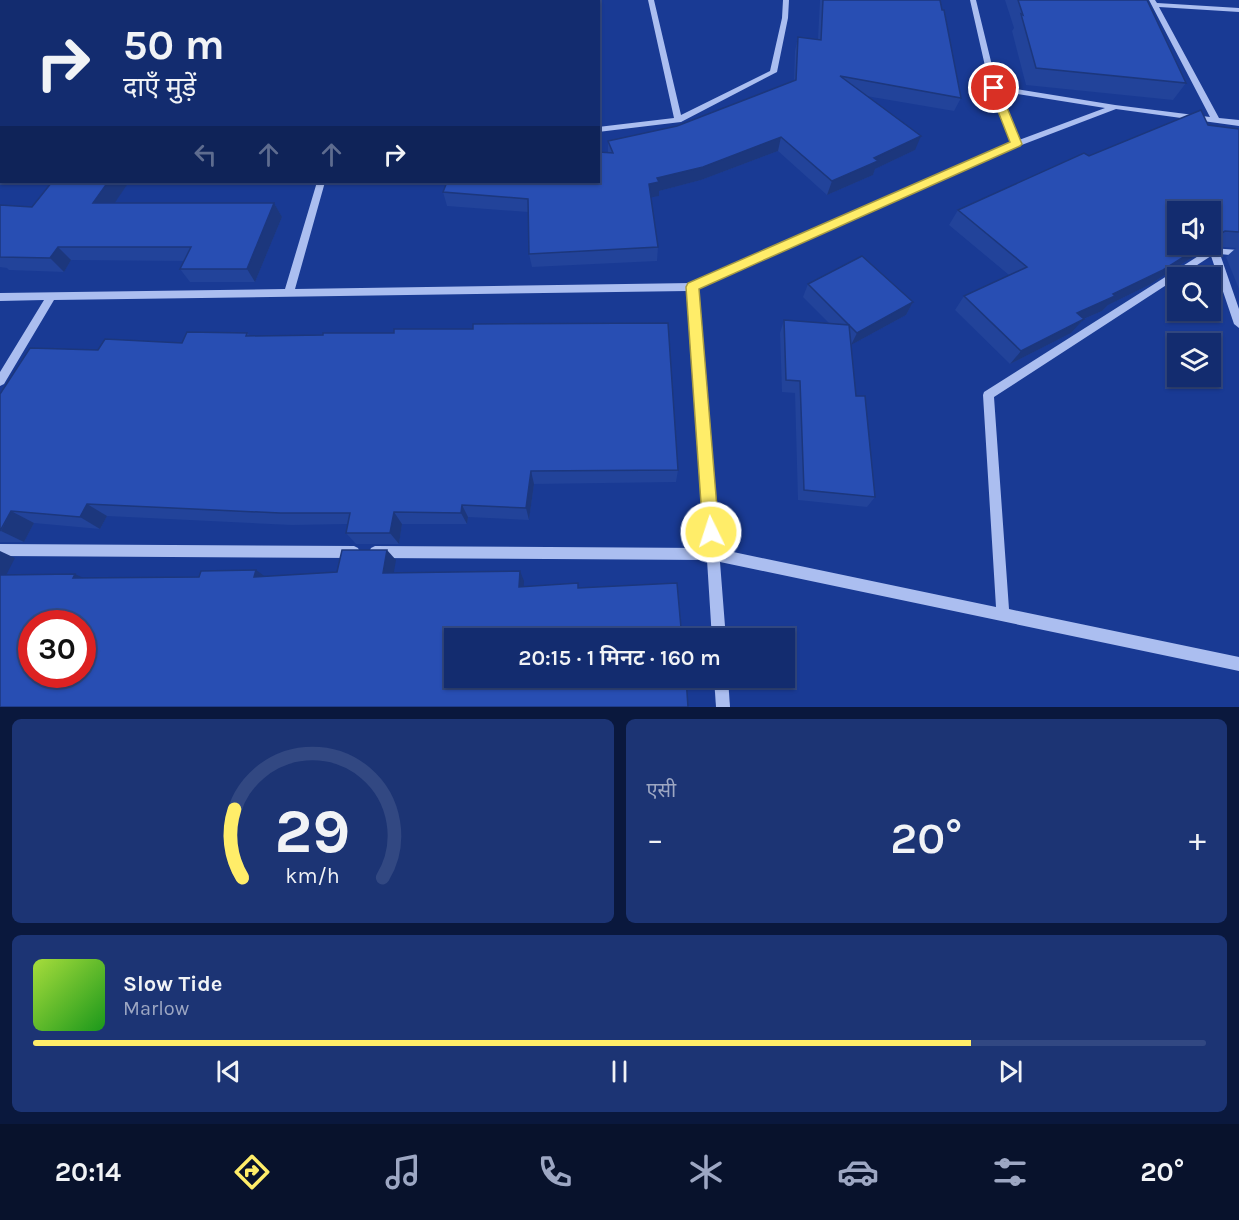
<!DOCTYPE html>
<html lang="hi">
<head>
<meta charset="utf-8">
<style>
	:root { --surface:#132c6f; --page:#1c3474; --text:#f1f3f6; --muted:#9da7c3; --line:#324882; --accent:#ffed69 }
	body { margin:0; font-family:Karla,"Noto Sans Devanagari",sans-serif; background:var(--page); color:var(--text); height:100vh; display:flex; flex-direction:column; font-size:22px; white-space:nowrap }
	* { box-sizing:border-box; margin:0 }
	p { font-size:20px; color:var(--muted) }
	.icon { flex:none; width:33px; height:33px; fill:none; stroke:currentColor; stroke-width:2; stroke-linecap:round; stroke-linejoin:round }
	.map { position:relative; height:707px; overflow:hidden }
	.sheet { display:flex; flex-direction:column; gap:12px; padding:12px; background:#0a183d; flex:1 }
	.sheet>* { flex:none }
	.banner { position:absolute; left:0px; top:0px; width:600px; height:183px; box-shadow:0 2px 4px #0004,0 0 0 2px var(--line); background:#132c6f; color:var(--text); overflow:hidden }
	.tools { position:absolute; left:1167px; top:201px; display:grid; gap:12px }
	.tools a { display:grid; place-items:center; width:54px; height:54px; border-radius:0px; background:var(--surface); box-shadow:0 2px 4px #0004,0 0 0 2px var(--line); font-size:30px }
	.speed { position:absolute; left:18px; top:610px; display:flex; gap:12px; font-size:30px; font-weight:700; text-align:center }
	.speed>* { display:grid; place-content:center; width:78px; height:78px; border-radius:50%; background:var(--surface); box-shadow:0 2px 4px #0004,0 0 0 2px var(--line); line-height:1 }
	.speed .limit { border:9px solid #d22; background:#fff; color:#111 }
	.pin { position:absolute; display:grid; place-items:center; width:51px; height:51px; color:#fff; margin:-26px; border:3px solid #fff; border-radius:50%; box-shadow:0 2px 6px #0007 }
	.me { position:absolute; width:66px; margin:-33px; rotate:356deg; stroke-linejoin:round; filter:drop-shadow(0 0 4px #0008) }
	.turn { display:flex; align-items:center; gap:21px; height:126px; padding:0 24px; font-size:27px }
	.turn .icon { width:78px; height:78px; stroke-width:2.5 }
	.turn b { display:block; font-size:42px; line-height:51px }
	.lanes { display:flex; align-items:center; height:57px; padding:0 24px; background:#0003; justify-content:center; gap:30px; direction:ltr }
	.lanes .off { opacity:.35 }
	.big { font-size:45px; font-weight:600; line-height:1.1 }
	.sheet .card { flex:1; display:flex; flex-direction:column; justify-content:center; gap:9px; min-width:0; padding:0 21px; border-radius:9px; background:var(--page) }
	.sheet .dial { align-items:center; gap:0 }
	.dial svg { height:156px; overflow:visible; fill:none; stroke:var(--line); stroke-width:7; stroke-linecap:round; text-anchor:middle }
	.dial text { fill:var(--text); stroke:none }
	.song { display:flex; align-items:center; gap:18px }
	.cover { width:72px; height:72px; border-radius:9px; background:linear-gradient(135deg,hsl(80 70% 55%),hsl(120 70% 35%)) }
	.played { height:6px; border-radius:3px; background:linear-gradient(90deg,var(--accent) 80%,var(--line) 80%) }
	.keys { display:flex; justify-content:space-around; direction:ltr }
	.heat { display:flex; justify-content:space-between; align-items:center; font-size:33px; direction:ltr }
	.sheet .tiles { flex:1; display:grid; gap:12px; grid-template-columns:1fr 1fr }
	.card:last-child { grid-column:span 2 }
	.trip { position:absolute; left:444px; top:628px; width:351px; height:60px; border-radius:0px; background:var(--surface); box-shadow:0 2px 4px #0004,0 0 0 2px var(--line); font-weight:600; line-height:60px; text-align:center }
	.dock { display:flex; height:96px; justify-content:space-around; align-items:center; background:#08122c; color:var(--muted) }
	.dock .icon { width:42px; height:42px }
	.dock .selected { color:var(--accent) }
	.dock b { font-size:27px; color:var(--text) }
	.map>svg:first-child { display:block }
	.lines { fill:none; stroke-linecap:round; stroke-linejoin:round }
	.minor { fill:#abbef0; fill-rule:evenodd }
	.wall { fill:#22439a }
	.shaded-wall { fill:#1c377d }
	.building { fill:#284eb3; stroke:#1c377d; stroke-width:1.5; fill-rule:evenodd }
	.route { fill:#ffed69; stroke:#a69a44; stroke-width:1.5 }
</style>
</head>
<body>
<div class="map">
<svg width="1239" height="707" viewBox="0 0 1239 707">
	<rect width="100%" height="100%" fill="#193a94"/>
	<g class="lines">
		<g class="minor">
			<polygon points="103,0 115,0 114,2 100,2"/>
			<polygon points="218,0 224,0 224,2 217,2"/>
			<polygon points="358,0 364,0 364,2 357,2"/>
			<rect x="516" y="0" width="6" height="2"/>
			<polygon points="648,0 654,0 681,115 770,71 782,18 783,0 789,0 788,18 777,72 681,122 598,132 598,127 674,118"/>
			<path d="M 970,0 L 976,0 L 997,86 L 1115,105 L 1210,117 L 1149,0 L 1155,0 L 1157,3 L 1239,8 L 1239,12 L 1159,7 L 1219,118 L 1239,120 L 1239,126 L 1116,109 L 1019,146 L 698,289 L 719,549 L 996,607 L 983,395 L 984,392 L 1211,248 L 1239,250 L 1239,256 L 1220,254 L 1239,309 L 1239,328 L 1234,324 L 1211,256 L 994,397 L 1009,609 L 1239,657 L 1239,671 L 720,562 L 726,639 L 712,639 L 707,560 L 375,558 L 371,556 L 369,552 L 371,548 L 375,546 L 706,548 L 688,291 L 54,300 L 4,384 L 0,386 L 0,372 L 44,300 L 0,301 L 0,293 L 285,289 L 317,182 L 325,182 L 295,289 L 692,283 L 1011,143 L 990,88 ZM 999,91 L 1105,108 L 1019,140 Z"/>
			<rect x="0" y="15" width="2" height="4"/>
			<rect x="0" y="144" width="2" height="6"/>
			<polygon points="0,544 354,546 358,548 360,552 358,556 354,558 0,556"/>
			<polygon points="714,678 728,678 730,707 716,707"/>
		</g>
	</g>
	<g class="wall">
		<polygon points="820,0 940,0 961,98 954,111 866,96 915,150 875,169 873,175 827,195 778,151 701,180 659,191 659,196 651,197 658,247 657,261 532,267 529,254 528,212 447,206 443,192 608,153 608,141 677,126 794,81 795,51 798,37 818,39"/>
		<polygon points="1005,0 1147,0 1186,83 1173,100 1026,85 1012,31 1014,28"/>
		<polygon points="1239,129 1239,289 1226,257 1236,248 1210,246 1149,285 1108,305 1102,311 1084,319 1071,333 1010,364 955,310 964,296 1009,275 949,225 958,210 1089,156"/>
		<polygon points="129,182 114,203 274,203 282,217 255,282 190,282 180,269 184,261 71,260 64,272 9,270 7,268 0,267 0,205 32,207"/>
		<polygon points="808,284 913,302 906,315 851,345 856,396 875,497 867,507 798,500 795,393 782,392 780,333 784,320 830,324 803,297"/>
		<polygon points="247,333 249,335 678,470 676,482 534,484 529,520 468,517 467,524 402,524 399,544 356,544 346,533 347,524 292,525 107,516 100,529 34,523 24,542 0,542 0,394 98,350 182,343"/>
	</g>
	<g class="shaded-wall">
		<polygon points="0,0 33,0 22,2 2,2 2,4 0,5"/>
		<rect x="280" y="0" width="12" height="2"/>
		<polygon points="921,136 915,150 875,169 873,175 827,195 832,181 874,158"/>
		<polygon points="781,137 778,151 701,180 659,191 659,196 648,198 649,184 657,178"/>
		<polygon points="108,182 129,182 105,217 93,203"/>
		<polygon points="274,203 282,217 255,282 247,269"/>
		<polygon points="1225,231 1210,246 1149,285 1108,305 1102,311 1065,327 1077,313 1204,244 1210,244 1210,240"/>
		<polygon points="58,247 71,260 64,272 50,258"/>
		<polygon points="913,302 906,315 851,345 857,333"/>
		<polygon points="1084,319 1071,333 1010,364 1021,351"/>
		<polygon points="531,471 534,484 529,520 526,508"/>
		<polygon points="87,504 107,516 100,529 80,517"/>
		<polygon points="462,505 468,517 467,524 461,513"/>
		<polygon points="11,511 34,523 24,542 1,531"/>
		<polygon points="394,512 402,524 399,544 390,533"/>
		<polygon points="387,550 396,560 392,583 383,573"/>
		<polygon points="0,551 15,558 1,585 0,585"/>
		<polygon points="256,570 270,580 254,577"/>
		<polygon points="520,571 524,581 523,596 519,587"/>
		<polygon points="75,574 96,584 73,578"/>
	</g>
	<g class="building">
		<rect x="231" y="0" width="49" height="2"/>
		<polygon points="823,0 940,0 942,10 944,10 961,98 840,76 921,136 874,158 878,161 832,181 781,137 703,167 657,178 659,182 649,184 658,247 529,254 528,199 443,192 447,182 598,182 598,152 613,153 608,141 677,126 796,80 798,37 821,40"/>
		<polygon points="1018,0 1147,0 1186,83 1036,68 1021,14 1023,15"/>
		<polygon points="1201,110 1208,125 1239,129 1239,232 1225,231 1210,240 1210,212 1178,212 1178,244 1204,244 1163,270 1113,294 1115,296 1077,313 1084,319 1021,351 964,296 1027,267 958,210 1084,153 1089,156"/>
		<polygon points="52,182 108,182 93,203 274,203 247,269 180,269 191,247 58,247 50,258 0,257 0,205 32,207"/>
		<polygon points="862,256 913,302 857,333 808,284"/>
		<polygon points="784,320 849,325 856,396 865,396 875,497 804,490 800,381 786,380"/>
		<polygon points="668,323 678,470 531,471 526,508 462,505 461,513 394,512 390,533 346,533 350,513 280,513 87,504 80,517 11,511 0,531 0,394 30,348 98,350 105,339 182,343 187,332 247,333 246,336 323,335 323,333 394,333 394,329 473,329 473,324"/>
		<path d="M 342,550 L 387,550 L 383,573 L 520,571 L 519,587 L 578,583 L 578,588 L 677,583 L 682,639 L 454,639 L 454,678 L 686,678 L 688,707 L 0,707 L 0,575 L 75,574 L 73,578 L 199,577 L 201,571 L 256,570 L 254,577 L 337,572 ZM 32,624 L 82,624 L 82,675 L 32,675 Z"/>
	</g>
	<polygon class="route" points="994,85 999,88 1022,144 1020,146 699,289 719,532 717,537 711,539 706,537 703,532 686,287 688,283 1010,142 989,88"/>
</svg>
<div class="tools">
<a><svg class="icon" aria-label="sound" viewBox="0 0 24 24"><path d="M4 9h4l5-4v14l-5-4H4zM17 9q2 3 0 6"/></svg></a>
<a><svg class="icon" aria-label="search" viewBox="0 0 24 24"><circle cx="10" cy="10" r="6"/><path d="M15 15l6 6"/></svg></a>
<a><svg class="icon" aria-label="layers" viewBox="0 0 24 24"><path d="M12 4l9 5-9 5-9-5zM3 14l9 5 9-5"/></svg></a>
</div>
<div class="speed"><div class="limit">30</div></div>
<div class="pin" style="left:994px;top:88px;background:#d93025"><svg class="icon" aria-label="arrive" viewBox="0 0 24 24"><path d="M6 21V4h12l-3 4 3 4H6"/></svg></div>
<svg class="me" style="left:711px;top:532px" viewBox="-20 -20 40 40"><circle r="17" fill="#ffed69" stroke="#fff" stroke-width="3"/><path d="M0-11L8 9 0 5-8 9z" fill="#fff"/></svg>
<div class="trip">20:15 · 1 मिनट · 160 m</div>
<div class="banner">
<div class="turn"><svg class="icon" aria-label="right" viewBox="0 0 24 24"><path d="M7 20v-9h11M14 6l5 5-5 5"/></svg><div><b>50 m</b>दाएँ मुड़ें</div></div>
<div class="lanes"><svg class="icon off" aria-label="left" viewBox="0 0 24 24"><path d="M17 20v-9H6M10 6l-5 5 5 5"/></svg><svg class="icon off" aria-label="ahead" viewBox="0 0 24 24"><path d="M12 20V5M6 11l6-6 6 6"/></svg><svg class="icon off" aria-label="ahead" viewBox="0 0 24 24"><path d="M12 20V5M6 11l6-6 6 6"/></svg><svg class="icon" aria-label="right" viewBox="0 0 24 24"><path d="M7 20v-9h11M14 6l5 5-5 5"/></svg></div>
</div>
</div>
<section class="sheet">
<div class="tiles">
<div class="card dial"><svg viewBox="0 0 100 80">
<path d="M14 69A42 42 0 1 1 86 69"/>
<path d="M14 69A42 42 0 0 1 10 34" stroke="#ffed69"/>
<text x="50" y="56" font-size="32" font-weight="700">29</text>
<text x="50" y="72" font-size="11">km/h</text>
</svg></div>
<div class="card"><p>एसी</p>
<div class="heat"><a>−</a><b class="big">20°</b><a>+</a></div>
</div>
<div class="card">
<div class="song"><i class="cover"></i><div><b>Slow Tide</b><p>Marlow</p></div></div>
<div class="played"></div>
<div class="keys"><svg class="icon" aria-label="previous" viewBox="0 0 24 24"><path d="M18 5L8 12l10 7zM5 5v14"/></svg><svg class="icon" aria-label="pause" viewBox="0 0 24 24"><path d="M8 5v14M16 5v14"/></svg><svg class="icon" aria-label="next" viewBox="0 0 24 24"><path d="M6 5l10 7-10 7zM19 5v14"/></svg></div>
</div>
</div>
</section>
<nav class="dock">
<b>20:14</b>
<svg class="icon selected" aria-label="directions" viewBox="0 0 24 24"><path d="M12 3l9 9-9 9-9-9zM9 14v-3h6M13 9l2 2-2 2"/></svg>
<svg class="icon" aria-label="music" viewBox="0 0 24 24"><path d="M9 18V5l10-2v13"/><circle cx="6" cy="18" r="3"/><circle cx="16" cy="16" r="3"/></svg>
<svg class="icon" aria-label="phone" viewBox="0 0 24 24"><path d="M5 4h4l2 5-3 2q2 4 5 5l2-3 5 2v4C11 20 4 13 5 4z"/></svg>
<svg class="icon" aria-label="climate" viewBox="0 0 24 24"><path d="M12 3v18M4 7l16 10M4 17L20 7"/></svg>
<svg class="icon" aria-label="car" viewBox="0 0 24 24"><path d="M5 17H2v-5l4-1 3-4h7l3 4 3 1v5h-3M9 17h6M6 11h13"/><circle cx="7" cy="17" r="2"/><circle cx="17" cy="17" r="2"/></svg>
<svg class="icon" aria-label="filters" viewBox="0 0 24 24"><path d="M4 7h16M4 17h16"/><circle cx="9" cy="7" r="2"/><circle cx="15" cy="17" r="2"/></svg>
<b>20°</b>
</nav>
</body>
</html>
